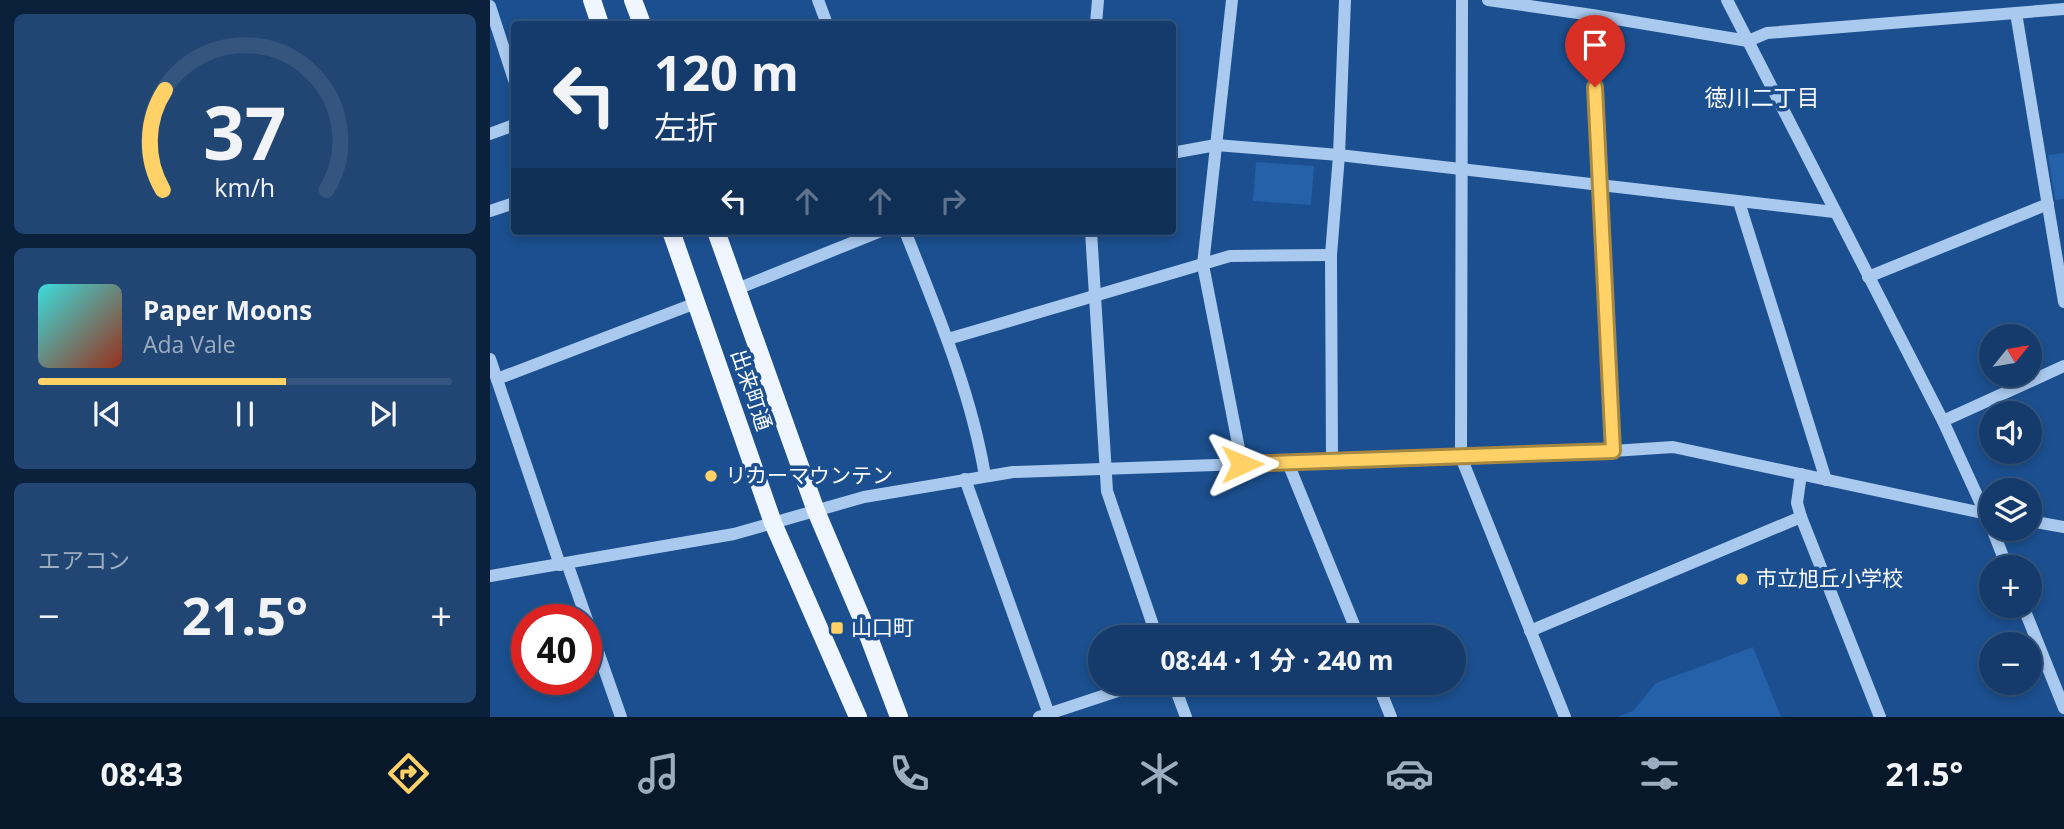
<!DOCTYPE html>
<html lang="ja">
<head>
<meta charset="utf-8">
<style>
	:root { --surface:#143b6b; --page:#214673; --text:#f1f3f6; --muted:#9dadc1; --line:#33557e; --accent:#ffd166 }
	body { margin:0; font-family:"Open Sans","Noto Sans JP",sans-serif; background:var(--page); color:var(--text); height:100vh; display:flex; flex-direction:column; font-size:26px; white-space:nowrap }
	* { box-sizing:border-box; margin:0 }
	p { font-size:23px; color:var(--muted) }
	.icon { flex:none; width:38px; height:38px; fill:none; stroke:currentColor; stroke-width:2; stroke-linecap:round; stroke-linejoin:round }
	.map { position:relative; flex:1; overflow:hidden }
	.panel { display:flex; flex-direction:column; gap:14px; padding:14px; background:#0b203b; width:490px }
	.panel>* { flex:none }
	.hud { position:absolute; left:21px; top:21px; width:665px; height:214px; border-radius:7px; box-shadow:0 4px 10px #0003,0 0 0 2px var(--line); background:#143b6b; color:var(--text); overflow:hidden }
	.needle { width:46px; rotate:60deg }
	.buttons { position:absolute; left:1489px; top:324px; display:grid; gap:14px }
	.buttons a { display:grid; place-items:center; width:63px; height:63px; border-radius:50%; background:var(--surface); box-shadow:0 4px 10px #0003,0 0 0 2px var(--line); font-size:35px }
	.speed { position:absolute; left:21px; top:604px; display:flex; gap:14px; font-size:35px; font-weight:700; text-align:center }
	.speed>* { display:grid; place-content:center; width:91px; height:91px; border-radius:50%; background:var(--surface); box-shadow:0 4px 10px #0003,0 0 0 2px var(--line); line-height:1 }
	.speed .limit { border:10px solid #d22; background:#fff; color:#111 }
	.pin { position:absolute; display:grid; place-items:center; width:60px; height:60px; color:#fff; margin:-72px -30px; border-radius:50% 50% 50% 0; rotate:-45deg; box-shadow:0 0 7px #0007 }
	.pin .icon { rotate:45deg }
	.me { position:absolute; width:77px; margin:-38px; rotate:89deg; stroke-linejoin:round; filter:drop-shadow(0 0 5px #0008) }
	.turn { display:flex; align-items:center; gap:24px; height:147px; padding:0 28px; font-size:32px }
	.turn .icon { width:91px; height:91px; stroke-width:2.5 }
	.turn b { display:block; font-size:49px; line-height:60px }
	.lanes { display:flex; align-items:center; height:66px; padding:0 28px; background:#0003; justify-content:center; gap:35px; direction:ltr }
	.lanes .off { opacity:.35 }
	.big { font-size:52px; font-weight:700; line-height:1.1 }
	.panel .card { flex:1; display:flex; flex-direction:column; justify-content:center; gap:10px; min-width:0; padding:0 24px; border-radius:10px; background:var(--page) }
	.panel .dial { align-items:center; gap:0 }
	.dial svg { height:182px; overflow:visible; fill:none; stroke:var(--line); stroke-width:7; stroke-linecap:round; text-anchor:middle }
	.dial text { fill:var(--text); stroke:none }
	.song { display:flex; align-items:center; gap:21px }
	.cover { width:84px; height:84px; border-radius:10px; background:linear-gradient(135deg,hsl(180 70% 55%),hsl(10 70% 35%)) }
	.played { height:7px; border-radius:4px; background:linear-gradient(90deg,var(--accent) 60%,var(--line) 60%) }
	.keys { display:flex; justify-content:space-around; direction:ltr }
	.heat { display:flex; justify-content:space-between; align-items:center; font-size:38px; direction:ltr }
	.trip { position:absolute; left:598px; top:625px; width:378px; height:70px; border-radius:35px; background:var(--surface); box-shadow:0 4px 10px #0003,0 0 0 2px var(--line); font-weight:700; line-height:70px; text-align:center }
	.menu { display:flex; height:112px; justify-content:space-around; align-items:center; background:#08182b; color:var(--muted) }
	.menu .icon { width:49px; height:49px }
	.menu .selected { color:var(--accent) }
	.menu b { font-size:32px; color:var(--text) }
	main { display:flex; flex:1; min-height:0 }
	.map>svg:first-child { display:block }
	.green { fill:#2461a8 }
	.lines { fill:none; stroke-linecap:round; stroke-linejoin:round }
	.minor { stroke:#a9c9ee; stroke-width:12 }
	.major { stroke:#f0f6ff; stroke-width:18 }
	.route-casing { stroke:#a68842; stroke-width:18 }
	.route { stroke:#ffd166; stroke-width:12 }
	.poi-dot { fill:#ffd166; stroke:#1b4f8f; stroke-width:2.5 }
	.labels { text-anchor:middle; stroke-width:7; stroke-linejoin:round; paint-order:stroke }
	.street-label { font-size:21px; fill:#fff; stroke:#1b4f8f }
	.poi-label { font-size:21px; fill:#fff; stroke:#1b4f8f; text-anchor:start }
	.neighbourhood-label { font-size:23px; fill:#fff; stroke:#1b4f8f }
</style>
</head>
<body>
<main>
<section class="panel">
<div class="card dial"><svg viewBox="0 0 100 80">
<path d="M14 69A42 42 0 1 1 86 69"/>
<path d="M14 69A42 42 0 0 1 15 25" stroke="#ffd166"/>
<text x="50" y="56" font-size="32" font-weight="700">37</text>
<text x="50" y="72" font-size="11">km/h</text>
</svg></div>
<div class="card">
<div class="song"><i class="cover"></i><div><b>Paper Moons</b><p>Ada Vale</p></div></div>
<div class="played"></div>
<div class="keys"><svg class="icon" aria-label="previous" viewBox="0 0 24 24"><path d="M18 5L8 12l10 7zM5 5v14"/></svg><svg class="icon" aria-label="pause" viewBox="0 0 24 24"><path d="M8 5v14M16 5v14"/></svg><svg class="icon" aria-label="next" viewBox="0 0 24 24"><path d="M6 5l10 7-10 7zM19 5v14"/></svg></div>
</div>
<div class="card"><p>エアコン</p>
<div class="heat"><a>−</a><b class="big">21.5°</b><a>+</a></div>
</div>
</section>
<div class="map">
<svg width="1574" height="717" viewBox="0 0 1574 717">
	<rect width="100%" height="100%" fill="#1b4f8f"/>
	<g class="green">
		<polygon points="1574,153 1574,199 1565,200 1558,155"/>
		<polygon points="766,162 824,166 821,205 763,201"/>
		<polygon points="1263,647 1291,717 1127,717 1143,711 1166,683"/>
	</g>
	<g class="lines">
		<g class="minor">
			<polyline points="328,0 337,24"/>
			<polyline points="742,0 713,265 752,464"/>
			<polyline points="972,0 971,457 1075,717"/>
			<polyline points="998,0 1102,15 1258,41 1277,33 1574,9"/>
			<polyline points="1237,0 1453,421 1502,528"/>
			<polyline points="0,6 24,80"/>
			<polyline points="1526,13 1574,302"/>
			<polyline points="1102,15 1123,451"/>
			<polyline points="606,24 608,0"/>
			<polyline points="0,134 24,125"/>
			<polyline points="682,153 726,145 849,155 1344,212"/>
			<polyline points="1249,202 1336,480"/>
			<polyline points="0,211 24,203"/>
			<path d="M 415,231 C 446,310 481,391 495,476"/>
			<polyline points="601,231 617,491 667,637"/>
			<polyline points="1378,277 1558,204"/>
			<polyline points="247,289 391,231"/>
			<polyline points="458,339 740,256 841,255"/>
			<polyline points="0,359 70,565"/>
			<polyline points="7,379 206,303"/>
			<polyline points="1453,421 1574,366"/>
			<polyline points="842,459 841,255 849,155 855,0"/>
			<polyline points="798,463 869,637"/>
			<polyline points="1311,474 1307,503 1311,517 1390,717"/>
			<polyline points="475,479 560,717"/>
			<polyline points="1540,521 1574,527"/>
			<polyline points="1502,528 1517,567"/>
			<polyline points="77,563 131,717"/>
			<polyline points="0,576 244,534 374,497 523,472 1123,451 1183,447 1502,515"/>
			<polyline points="1533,606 1574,708"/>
			<polyline points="1040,631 1311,517"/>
			<polyline points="683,682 696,717"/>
			<polyline points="887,682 901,717"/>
			<polyline points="549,717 655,682"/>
		</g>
		<g class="major">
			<polyline points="102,0 110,24"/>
			<polyline points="143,0 152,24"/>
			<polyline points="181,231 283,523 368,717"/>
			<polyline points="226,231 326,511 372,619 409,717"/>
		</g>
	</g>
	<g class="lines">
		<defs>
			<polyline id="route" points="752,464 1123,451 1105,87"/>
		</defs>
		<use href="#route" class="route-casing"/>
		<use href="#route" class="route"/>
	</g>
	<g class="poi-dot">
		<circle cx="221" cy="476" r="7"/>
		<circle cx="1252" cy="579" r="7"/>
		<rect x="340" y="621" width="14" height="14" rx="3.5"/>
	</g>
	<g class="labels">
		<g class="street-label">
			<text transform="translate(261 390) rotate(71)" y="7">出来町通</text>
		</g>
		<g class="poi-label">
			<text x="235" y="483">リカーマウンテン</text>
			<text x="1266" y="586">市立旭丘小学校</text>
			<text x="361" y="635">山口町</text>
		</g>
		<g class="neighbourhood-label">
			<text x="1272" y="106">徳川二丁目</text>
		</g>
	</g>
</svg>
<div class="buttons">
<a><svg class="needle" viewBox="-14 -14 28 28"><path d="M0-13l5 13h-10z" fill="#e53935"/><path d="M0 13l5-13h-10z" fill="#9dadc1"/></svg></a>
<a><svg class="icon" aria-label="sound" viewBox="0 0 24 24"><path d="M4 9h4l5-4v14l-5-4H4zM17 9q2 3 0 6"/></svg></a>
<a><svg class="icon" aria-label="layers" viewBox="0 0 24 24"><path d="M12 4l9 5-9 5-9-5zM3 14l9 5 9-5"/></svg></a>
<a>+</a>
<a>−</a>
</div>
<div class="speed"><div class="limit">40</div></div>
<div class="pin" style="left:1105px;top:87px;background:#d93025"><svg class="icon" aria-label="arrive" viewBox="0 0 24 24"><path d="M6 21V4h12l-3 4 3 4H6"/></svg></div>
<svg class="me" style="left:752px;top:464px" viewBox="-20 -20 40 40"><path d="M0-17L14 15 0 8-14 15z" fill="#ffd166" stroke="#fff" stroke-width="4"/></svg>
<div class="trip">08:44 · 1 分 · 240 m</div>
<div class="hud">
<div class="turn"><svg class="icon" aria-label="left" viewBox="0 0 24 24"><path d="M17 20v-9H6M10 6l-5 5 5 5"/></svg><div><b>120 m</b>左折</div></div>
<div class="lanes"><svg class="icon" aria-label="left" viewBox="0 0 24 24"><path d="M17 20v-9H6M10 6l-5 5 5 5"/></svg><svg class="icon off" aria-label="ahead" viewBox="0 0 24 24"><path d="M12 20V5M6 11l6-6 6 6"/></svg><svg class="icon off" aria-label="ahead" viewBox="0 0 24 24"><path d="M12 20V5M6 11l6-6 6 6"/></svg><svg class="icon off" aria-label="right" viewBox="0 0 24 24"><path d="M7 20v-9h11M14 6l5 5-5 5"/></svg></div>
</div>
</div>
</main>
<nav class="menu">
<b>08:43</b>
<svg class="icon selected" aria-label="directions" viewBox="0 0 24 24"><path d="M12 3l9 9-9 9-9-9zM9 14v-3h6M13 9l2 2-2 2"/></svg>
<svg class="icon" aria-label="music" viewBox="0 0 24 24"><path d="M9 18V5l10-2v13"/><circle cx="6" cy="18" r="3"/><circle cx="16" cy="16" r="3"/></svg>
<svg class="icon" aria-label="phone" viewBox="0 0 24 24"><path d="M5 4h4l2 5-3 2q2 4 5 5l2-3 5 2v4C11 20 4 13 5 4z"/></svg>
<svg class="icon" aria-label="climate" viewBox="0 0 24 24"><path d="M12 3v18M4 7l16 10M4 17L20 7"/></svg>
<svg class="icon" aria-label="car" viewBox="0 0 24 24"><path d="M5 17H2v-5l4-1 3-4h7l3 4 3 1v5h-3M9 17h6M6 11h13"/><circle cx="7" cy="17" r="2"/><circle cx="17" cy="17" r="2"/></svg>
<svg class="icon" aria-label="filters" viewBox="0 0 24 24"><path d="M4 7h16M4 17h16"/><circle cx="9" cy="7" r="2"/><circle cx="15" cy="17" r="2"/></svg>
<b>21.5°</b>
</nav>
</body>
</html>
